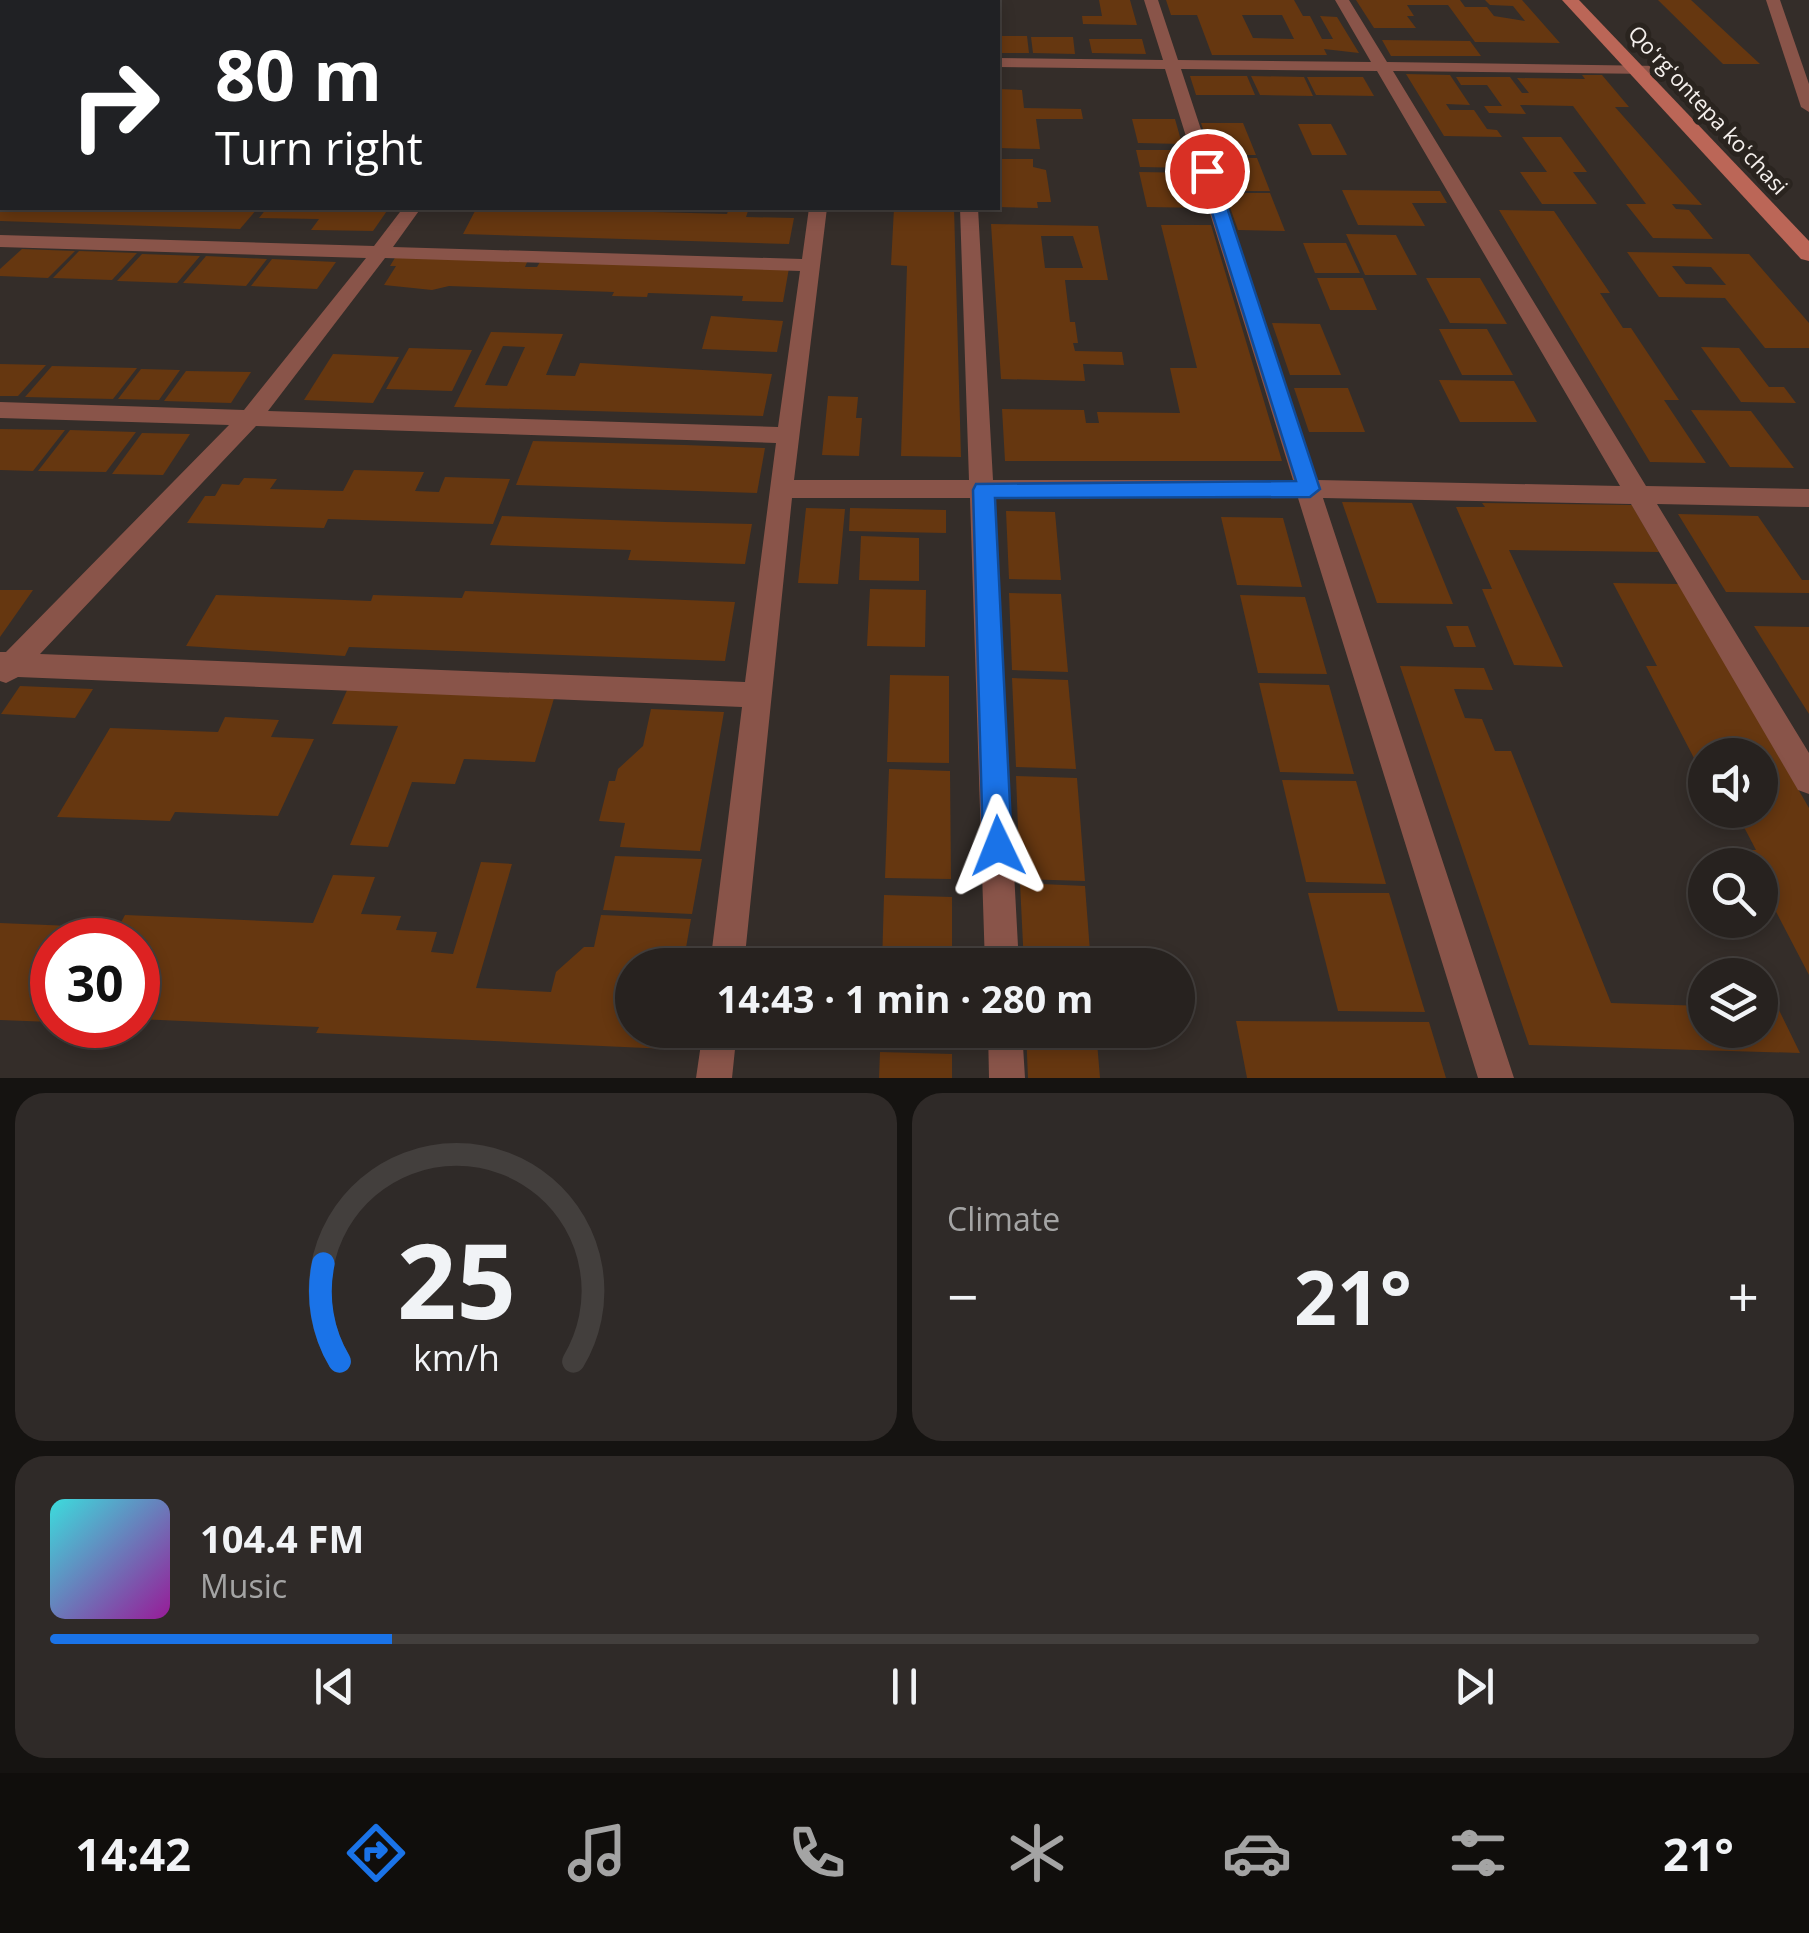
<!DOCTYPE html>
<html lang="en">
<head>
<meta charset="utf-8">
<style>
	:root { --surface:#27221f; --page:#2f2a28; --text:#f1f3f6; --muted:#a4a4a4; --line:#433f3d; --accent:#1a73e8 }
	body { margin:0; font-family:"Open Sans",sans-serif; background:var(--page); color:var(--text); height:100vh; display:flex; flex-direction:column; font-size:38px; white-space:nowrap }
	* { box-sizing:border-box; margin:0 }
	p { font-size:32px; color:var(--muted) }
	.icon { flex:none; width:55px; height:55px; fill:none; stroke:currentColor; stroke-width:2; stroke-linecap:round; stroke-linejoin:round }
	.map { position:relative; height:1078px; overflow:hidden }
	.drawer { display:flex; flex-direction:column; gap:15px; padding:15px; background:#151311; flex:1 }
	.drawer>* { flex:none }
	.top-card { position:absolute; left:0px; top:0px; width:1000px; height:210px; box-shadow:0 5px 15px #0003,0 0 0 2px var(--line); background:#202124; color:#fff; overflow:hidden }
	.buttons { position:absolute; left:1688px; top:738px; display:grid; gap:20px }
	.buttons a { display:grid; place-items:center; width:90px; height:90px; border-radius:50%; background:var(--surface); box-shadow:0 5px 15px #0003,0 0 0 2px var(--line); font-size:50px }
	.speed { position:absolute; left:30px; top:918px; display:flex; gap:20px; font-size:50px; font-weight:700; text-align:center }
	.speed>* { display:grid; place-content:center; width:130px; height:130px; border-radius:50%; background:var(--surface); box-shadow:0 5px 15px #0003,0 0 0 2px var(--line); line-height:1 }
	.speed .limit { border:15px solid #d22; background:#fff; color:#111 }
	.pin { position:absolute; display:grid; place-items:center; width:85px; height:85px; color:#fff; margin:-42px; border:5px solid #fff; border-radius:50%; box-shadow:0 2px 10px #0007 }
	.me { position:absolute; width:110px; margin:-55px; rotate:358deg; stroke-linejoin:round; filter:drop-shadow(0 0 8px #0008) }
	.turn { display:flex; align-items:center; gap:35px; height:210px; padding:0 50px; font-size:45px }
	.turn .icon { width:130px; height:130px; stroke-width:2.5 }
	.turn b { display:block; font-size:70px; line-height:85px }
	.big { font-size:75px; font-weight:700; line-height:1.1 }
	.drawer .card { flex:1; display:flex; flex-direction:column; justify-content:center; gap:15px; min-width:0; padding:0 35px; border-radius:30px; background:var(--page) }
	.drawer .dial { align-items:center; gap:0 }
	.dial svg { height:260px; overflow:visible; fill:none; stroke:var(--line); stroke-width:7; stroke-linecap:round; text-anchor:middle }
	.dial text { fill:var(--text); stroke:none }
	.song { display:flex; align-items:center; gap:30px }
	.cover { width:120px; height:120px; border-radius:15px; background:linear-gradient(135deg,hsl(180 70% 55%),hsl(300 70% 35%)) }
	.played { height:10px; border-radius:5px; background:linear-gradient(90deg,var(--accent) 20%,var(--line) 20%) }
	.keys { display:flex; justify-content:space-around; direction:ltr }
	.heat { display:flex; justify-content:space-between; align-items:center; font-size:55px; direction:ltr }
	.drawer .tiles { flex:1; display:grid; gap:15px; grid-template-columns:1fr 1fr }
	.card:last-child { grid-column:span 2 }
	.trip { position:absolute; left:615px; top:948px; width:580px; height:100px; border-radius:50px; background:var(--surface); box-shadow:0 5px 15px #0003,0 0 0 2px var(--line); font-weight:700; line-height:100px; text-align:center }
	.menu { display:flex; height:160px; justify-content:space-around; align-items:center; background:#100e0c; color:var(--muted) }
	.menu .icon { width:70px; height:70px }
	.menu .selected { color:var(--accent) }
	.menu b { font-size:45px; color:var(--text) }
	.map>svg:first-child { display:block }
	.building { fill:#663710; fill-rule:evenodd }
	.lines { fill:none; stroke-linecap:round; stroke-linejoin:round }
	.street { fill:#895449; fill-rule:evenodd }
	.secondary { fill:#bb6657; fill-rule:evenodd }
	.route { fill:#1a73e8; stroke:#114b97; stroke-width:2.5 }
	.labels { text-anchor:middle; stroke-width:10; stroke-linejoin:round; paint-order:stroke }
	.far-street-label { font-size:22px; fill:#f5f0ed; stroke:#2a241f }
</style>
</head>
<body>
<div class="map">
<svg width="1809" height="1078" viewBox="0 0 1809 1078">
	<rect width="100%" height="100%" fill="#342d29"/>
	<g class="building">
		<polygon points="1099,0 1130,0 1137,25 1083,24 1082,16 1102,16"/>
		<path d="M 1166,0 L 1294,0 L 1303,16 L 1310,16 L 1322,39 L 1333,39 L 1320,16 L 1337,17 L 1359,53 L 1324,49 L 1327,55 L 1212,55 L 1197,15 L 1171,15 ZM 1242,15 L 1282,15 L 1294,39 L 1253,38 Z"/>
		<polygon points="1356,0 1460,0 1465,7 1487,7 1494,16 1525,21 1513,6 1490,5 1485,0 1522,0 1560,43 1475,42 1448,5 1407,5 1414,16 1407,16 1416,28 1374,28"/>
		<polygon points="1658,0 1691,0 1760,64 1723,64"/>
		<polygon points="998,36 1027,36 1029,53 998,53"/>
		<polygon points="1031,37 1073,37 1075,54 1033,53"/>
		<polygon points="1089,39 1142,39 1146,54 1092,53"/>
		<polygon points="1382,40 1470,41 1481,56 1391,56"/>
		<polygon points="1406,74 1450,75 1470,105 1446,104 1450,110 1474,110 1487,129 1497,130 1502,137 1444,136"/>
		<polygon points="1582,75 1602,75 1629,107 1615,107 1702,205 1672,204 1676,209 1689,210 1713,239 1653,238 1626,204 1646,204 1573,106 1520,105 1526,114 1489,113 1484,106 1502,106 1487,85 1461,85 1456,77 1510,77 1522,93 1529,93 1517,78 1585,79"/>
		<polygon points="1190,76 1247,76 1255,95 1196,95"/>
		<polygon points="1251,76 1304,77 1313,96 1260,95"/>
		<polygon points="1307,77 1363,77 1374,96 1316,95"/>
		<polygon points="998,89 1022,90 1024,108 1081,109 1083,119 1036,119 1040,149 998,148"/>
		<polygon points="1132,119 1175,119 1182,144 1138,143"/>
		<polygon points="1201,123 1243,123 1256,155 1212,155"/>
		<polygon points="1298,124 1331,124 1347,155 1312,155"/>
		<polygon points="1522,137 1561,137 1587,172 1573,172 1597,204 1542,204 1520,172 1547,172"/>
		<polygon points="1136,150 1188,150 1194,168 1140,167"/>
		<polygon points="1213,157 1257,158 1270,191 1224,191"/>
		<polygon points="998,159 1033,159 1033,167 1046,170 1051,202 1037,202 1038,208 998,207"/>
		<polygon points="1139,172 1199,173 1209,208 1147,207"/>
		<polygon points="1342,190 1440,191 1447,203 1412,203 1425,226 1358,225"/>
		<polygon points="1225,193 1270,193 1285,231 1238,230"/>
		<polygon points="0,208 213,208 257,209 240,229 0,221"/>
		<polygon points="267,208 351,210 389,208 373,231 311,230 319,219 259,218"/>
		<polygon points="509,208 727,214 729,208 749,208 746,217 794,218 789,244 463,234 475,211 507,212"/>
		<polygon points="894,208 954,208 961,457 901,456 907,266 891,265"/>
		<polygon points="1499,210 1554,211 1610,293 1600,293 1623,328 1631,328 1679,400 1664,400 1706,463 1650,462"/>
		<path d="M 991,224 L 1098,226 L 1108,280 L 1065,280 L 1070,322 L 1075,322 L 1078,343 L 1073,343 L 1075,351 L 1122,352 L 1124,365 L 1083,364 L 1085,381 L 1001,379 ZM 1041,236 L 1073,236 L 1083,268 L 1045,268 Z"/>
		<polygon points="1161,225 1211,225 1282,461 1005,461 1002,409 1084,410 1086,423 1099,423 1097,412 1180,413 1170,368 1197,368"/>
		<polygon points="1346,234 1396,235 1417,275 1365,275"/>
		<polygon points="1303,243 1346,243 1360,273 1315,273"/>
		<polygon points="22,249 75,251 48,278 0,276 0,269"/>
		<polygon points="79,251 137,253 112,280 53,278"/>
		<path d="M 1627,252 L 1749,254 L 1809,323 L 1809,348 L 1765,348 L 1725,298 L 1659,297 ZM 1672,266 L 1711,267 L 1726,285 L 1686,284 Z"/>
		<polygon points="142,254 200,256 177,283 117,281"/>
		<polygon points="206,256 267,259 246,286 183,283"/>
		<polygon points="396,256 528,260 525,267 537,267 541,260 789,268 783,302 742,301 743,296 648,293 647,297 612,296 614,292 449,286 432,290 384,285 396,266 390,266"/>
		<polygon points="272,259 336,262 317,289 251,286"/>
		<polygon points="1317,278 1363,278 1377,310 1330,310"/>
		<polygon points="1426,278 1480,278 1507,324 1450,323"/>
		<polygon points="711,316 783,321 777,352 702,349"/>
		<polygon points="1272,323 1320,324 1341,375 1290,375"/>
		<polygon points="1439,329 1487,329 1513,375 1462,375"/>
		<path d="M 491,332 L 563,334 L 546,375 L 575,376 L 580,363 L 772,374 L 763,416 L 454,407 ZM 503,346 L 525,347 L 507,386 L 485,385 Z"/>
		<polygon points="1701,347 1739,348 1769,387 1784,387 1796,403 1741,402"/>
		<polygon points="409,348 472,350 452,391 386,389"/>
		<polygon points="333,354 399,357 373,403 304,400"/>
		<polygon points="0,364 46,365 18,396 0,396"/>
		<polygon points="52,366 137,368 113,399 25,397"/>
		<polygon points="141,369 180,370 159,400 118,399"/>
		<polygon points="186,371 251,372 231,403 164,401"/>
		<polygon points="1439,380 1514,381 1537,422 1460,422"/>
		<polygon points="1294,388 1348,388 1365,432 1309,432"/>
		<polygon points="828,396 858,397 856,418 862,418 859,456 822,455"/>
		<polygon points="1691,410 1751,411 1794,468 1730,467"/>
		<polygon points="0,429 65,430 33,471 0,470"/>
		<polygon points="70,430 136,432 106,472 38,471"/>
		<polygon points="142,433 190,434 163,475 112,474"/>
		<polygon points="533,441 685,445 765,448 757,493 516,485"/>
		<polygon points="354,470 424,472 415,491 439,492 445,477 510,479 493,524 328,519 324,528 187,523 205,496 215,496 222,484 239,485 244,478 277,479 270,489 343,491"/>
		<polygon points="1342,502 1412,503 1453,604 1377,603"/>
		<polygon points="1482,503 1632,505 1659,552 1509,550 1563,667 1514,665 1482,589 1492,589 1456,507 1485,507"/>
		<polygon points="806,508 845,509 838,584 798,583"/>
		<polygon points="850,508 946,510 946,533 849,531"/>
		<polygon points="1006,511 1055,512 1061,580 1009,579"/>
		<polygon points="1678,514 1758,516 1802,580 1809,580 1809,593 1726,592"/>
		<polygon points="502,516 666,522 752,524 745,564 657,561 628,560 631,550 490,545"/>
		<polygon points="1221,517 1283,518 1302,587 1237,585"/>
		<polygon points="861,536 919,538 919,581 859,580"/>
		<polygon points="1613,583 1679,584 1809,808 1809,975 1760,881 1760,865 1751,865 1744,850 1756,850 1735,810 1760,810 1760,755 1705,755 1705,761 1695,760 1646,666 1657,666"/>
		<polygon points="870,589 926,590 925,647 867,646"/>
		<polygon points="0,590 33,590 0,637"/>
		<polygon points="465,591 735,602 725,661 349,647 345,656 186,646 216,595 371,601 373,595 462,598"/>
		<polygon points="1009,593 1061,594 1068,672 1012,670"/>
		<polygon points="1240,595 1305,597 1327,674 1258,673"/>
		<polygon points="1446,626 1468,626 1476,647 1454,647"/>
		<polygon points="1754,626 1809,627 1809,714 1795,692"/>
		<polygon points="1400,666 1484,668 1493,690 1454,689 1465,718 1482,719 1495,751 1511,751 1611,1003 1705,1006 1705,1030 1760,1030 1760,1007 1778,1008 1800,1053 1529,1045"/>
		<polygon points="890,675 949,676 949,763 887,762"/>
		<polygon points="1012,678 1068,680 1076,769 1016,767"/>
		<polygon points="1259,683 1329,685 1354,774 1280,772"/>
		<polygon points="20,686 93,689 75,718 1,714"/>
		<polygon points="348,688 555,695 535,762 464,759 455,784 412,782 388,847 350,845 398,726 332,724"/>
		<polygon points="651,709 724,712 700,851 620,847 625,823 599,821 609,781 615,781 618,769 643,746"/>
		<polygon points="225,717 279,720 271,737 314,739 278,816 175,812 170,821 57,817 110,728 218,732"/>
		<polygon points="889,769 950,771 951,879 885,878"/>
		<polygon points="1016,776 1077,778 1085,881 1020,879"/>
		<polygon points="1282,780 1356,781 1386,884 1306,882"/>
		<polygon points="615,856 702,859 692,914 603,910"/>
		<polygon points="481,862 512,864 476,988 551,992 556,972 584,947 594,947 601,915 691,919 683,965 632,965 632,1030 672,1030 668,1049 316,1033 319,1027 138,1019 138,940 52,940 52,1022 0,1020 0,923 118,928 125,915 313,923 333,875 375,877 361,914 401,916 396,930 437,932 431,952 453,954"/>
		<polygon points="1020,883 1085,886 1091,965 1024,965"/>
		<polygon points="1308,893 1389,893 1425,1012 1338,1011"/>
		<polygon points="884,895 952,897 952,965 882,965"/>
		<polygon points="1236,1021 1429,1022 1446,1078 1247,1078"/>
		<polygon points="763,1030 855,1030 855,1043 762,1040"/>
		<polygon points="880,1030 953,1030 953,1043 879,1041"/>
		<polygon points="1026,1030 1096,1030 1100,1078 1028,1078"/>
		<polygon points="880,1052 952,1054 952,1078 879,1078"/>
	</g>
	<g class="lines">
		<g class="street">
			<rect x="761" y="0" width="14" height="2"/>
			<rect x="952" y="0" width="14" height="2"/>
			<path d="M 1144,0 L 1158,0 L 1178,60 L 1371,62 L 1335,0 L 1349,0 L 1387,62 L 1660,66 L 1660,72 L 1655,74 L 1393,71 L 1646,486 L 1809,489 L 1809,507 L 1657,504 L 1809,753 L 1809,794 L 1798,790 L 1631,504 L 1323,498 L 1514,1078 L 1478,1078 L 1298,498 L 994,498 L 1019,965 L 985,965 L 970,498 L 792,498 L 744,965 L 710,965 L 742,707 L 18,677 L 6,683 L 0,681 L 0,652 L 6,652 L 229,425 L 0,418 L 0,402 L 244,410 L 366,258 L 0,247 L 0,235 L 374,246 L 403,208 L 421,208 L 393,247 L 802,259 L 809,208 L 827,208 L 794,480 L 969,480 L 960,208 L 978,208 L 993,480 L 1293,480 L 1165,69 L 998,67 L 998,58 L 1163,60 ZM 1181,69 L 1377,71 L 1620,486 L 1317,480 ZM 385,258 L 800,271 L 778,427 L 268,411 ZM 256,426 L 776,443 L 745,682 L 40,654 Z"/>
			<polygon points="1766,0 1780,0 1809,84 1809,112 1801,107"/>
			<rect x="0" y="9" width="2" height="8"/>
			<polygon points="2,93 2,103 0,104 0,94"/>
			<polygon points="703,1030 737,1030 732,1078 696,1078"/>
			<polygon points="988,1030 1022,1030 1025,1078 989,1078"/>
		</g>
		<polygon class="secondary" points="1562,0 1579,0 1809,241 1809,261 1801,259"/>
	</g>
	<polygon class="route" points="1201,167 1215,171 1320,489 1310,497 995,498 1012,846 1008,856 998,860 987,856 983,846 973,490 976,484 1296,481 1199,171"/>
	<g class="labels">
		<g class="far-street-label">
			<text transform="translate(1708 110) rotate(47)" y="8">Qoʻrgʻontepa koʻchasi</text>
		</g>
	</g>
</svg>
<div class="buttons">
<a><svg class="icon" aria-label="sound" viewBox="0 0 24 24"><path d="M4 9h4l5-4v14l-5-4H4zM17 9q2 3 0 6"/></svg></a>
<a><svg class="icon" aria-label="search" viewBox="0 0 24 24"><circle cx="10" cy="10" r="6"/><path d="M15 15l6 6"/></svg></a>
<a><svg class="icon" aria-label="layers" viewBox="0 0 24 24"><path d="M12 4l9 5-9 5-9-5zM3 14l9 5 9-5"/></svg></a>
</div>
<div class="speed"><div class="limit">30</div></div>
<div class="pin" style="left:1207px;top:171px;background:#d93025"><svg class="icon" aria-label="arrive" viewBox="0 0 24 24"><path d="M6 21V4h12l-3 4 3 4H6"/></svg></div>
<svg class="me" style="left:998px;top:846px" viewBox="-20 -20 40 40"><path d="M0-17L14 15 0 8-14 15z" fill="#1a73e8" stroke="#fff" stroke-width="4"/></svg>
<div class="trip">14:43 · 1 min · 280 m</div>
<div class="top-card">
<div class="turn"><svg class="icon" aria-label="right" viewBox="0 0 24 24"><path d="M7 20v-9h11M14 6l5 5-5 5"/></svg><div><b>80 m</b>Turn right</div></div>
</div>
</div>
<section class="drawer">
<div class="tiles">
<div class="card dial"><svg viewBox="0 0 100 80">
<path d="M14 69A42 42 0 1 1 86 69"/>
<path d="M14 69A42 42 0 0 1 9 39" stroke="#1a73e8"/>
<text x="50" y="56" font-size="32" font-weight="700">25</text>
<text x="50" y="72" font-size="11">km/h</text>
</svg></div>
<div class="card"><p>Climate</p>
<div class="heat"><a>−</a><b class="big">21°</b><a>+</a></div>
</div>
<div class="card">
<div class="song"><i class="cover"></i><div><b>104.4 FM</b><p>Music</p></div></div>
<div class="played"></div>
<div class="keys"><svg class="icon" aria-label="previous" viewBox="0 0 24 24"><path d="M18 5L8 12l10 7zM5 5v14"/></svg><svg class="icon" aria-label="pause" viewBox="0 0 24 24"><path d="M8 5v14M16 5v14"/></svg><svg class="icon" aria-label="next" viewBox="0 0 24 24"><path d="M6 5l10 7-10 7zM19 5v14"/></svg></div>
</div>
</div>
</section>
<nav class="menu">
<b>14:42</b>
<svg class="icon selected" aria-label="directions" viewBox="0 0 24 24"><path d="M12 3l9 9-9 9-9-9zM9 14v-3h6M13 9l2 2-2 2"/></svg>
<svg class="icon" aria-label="music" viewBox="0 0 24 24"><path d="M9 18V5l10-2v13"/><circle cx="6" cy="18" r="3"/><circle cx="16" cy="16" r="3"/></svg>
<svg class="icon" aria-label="phone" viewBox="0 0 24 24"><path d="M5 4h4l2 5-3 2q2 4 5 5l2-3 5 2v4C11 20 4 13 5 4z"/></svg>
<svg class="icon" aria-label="climate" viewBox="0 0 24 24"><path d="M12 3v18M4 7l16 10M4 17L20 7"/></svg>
<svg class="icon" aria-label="car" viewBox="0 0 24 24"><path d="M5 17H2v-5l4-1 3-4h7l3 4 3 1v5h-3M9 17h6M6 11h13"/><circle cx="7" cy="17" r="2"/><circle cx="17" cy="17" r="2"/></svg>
<svg class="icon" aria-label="filters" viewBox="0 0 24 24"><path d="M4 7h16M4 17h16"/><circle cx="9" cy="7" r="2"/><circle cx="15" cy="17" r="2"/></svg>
<b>21°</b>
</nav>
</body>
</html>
